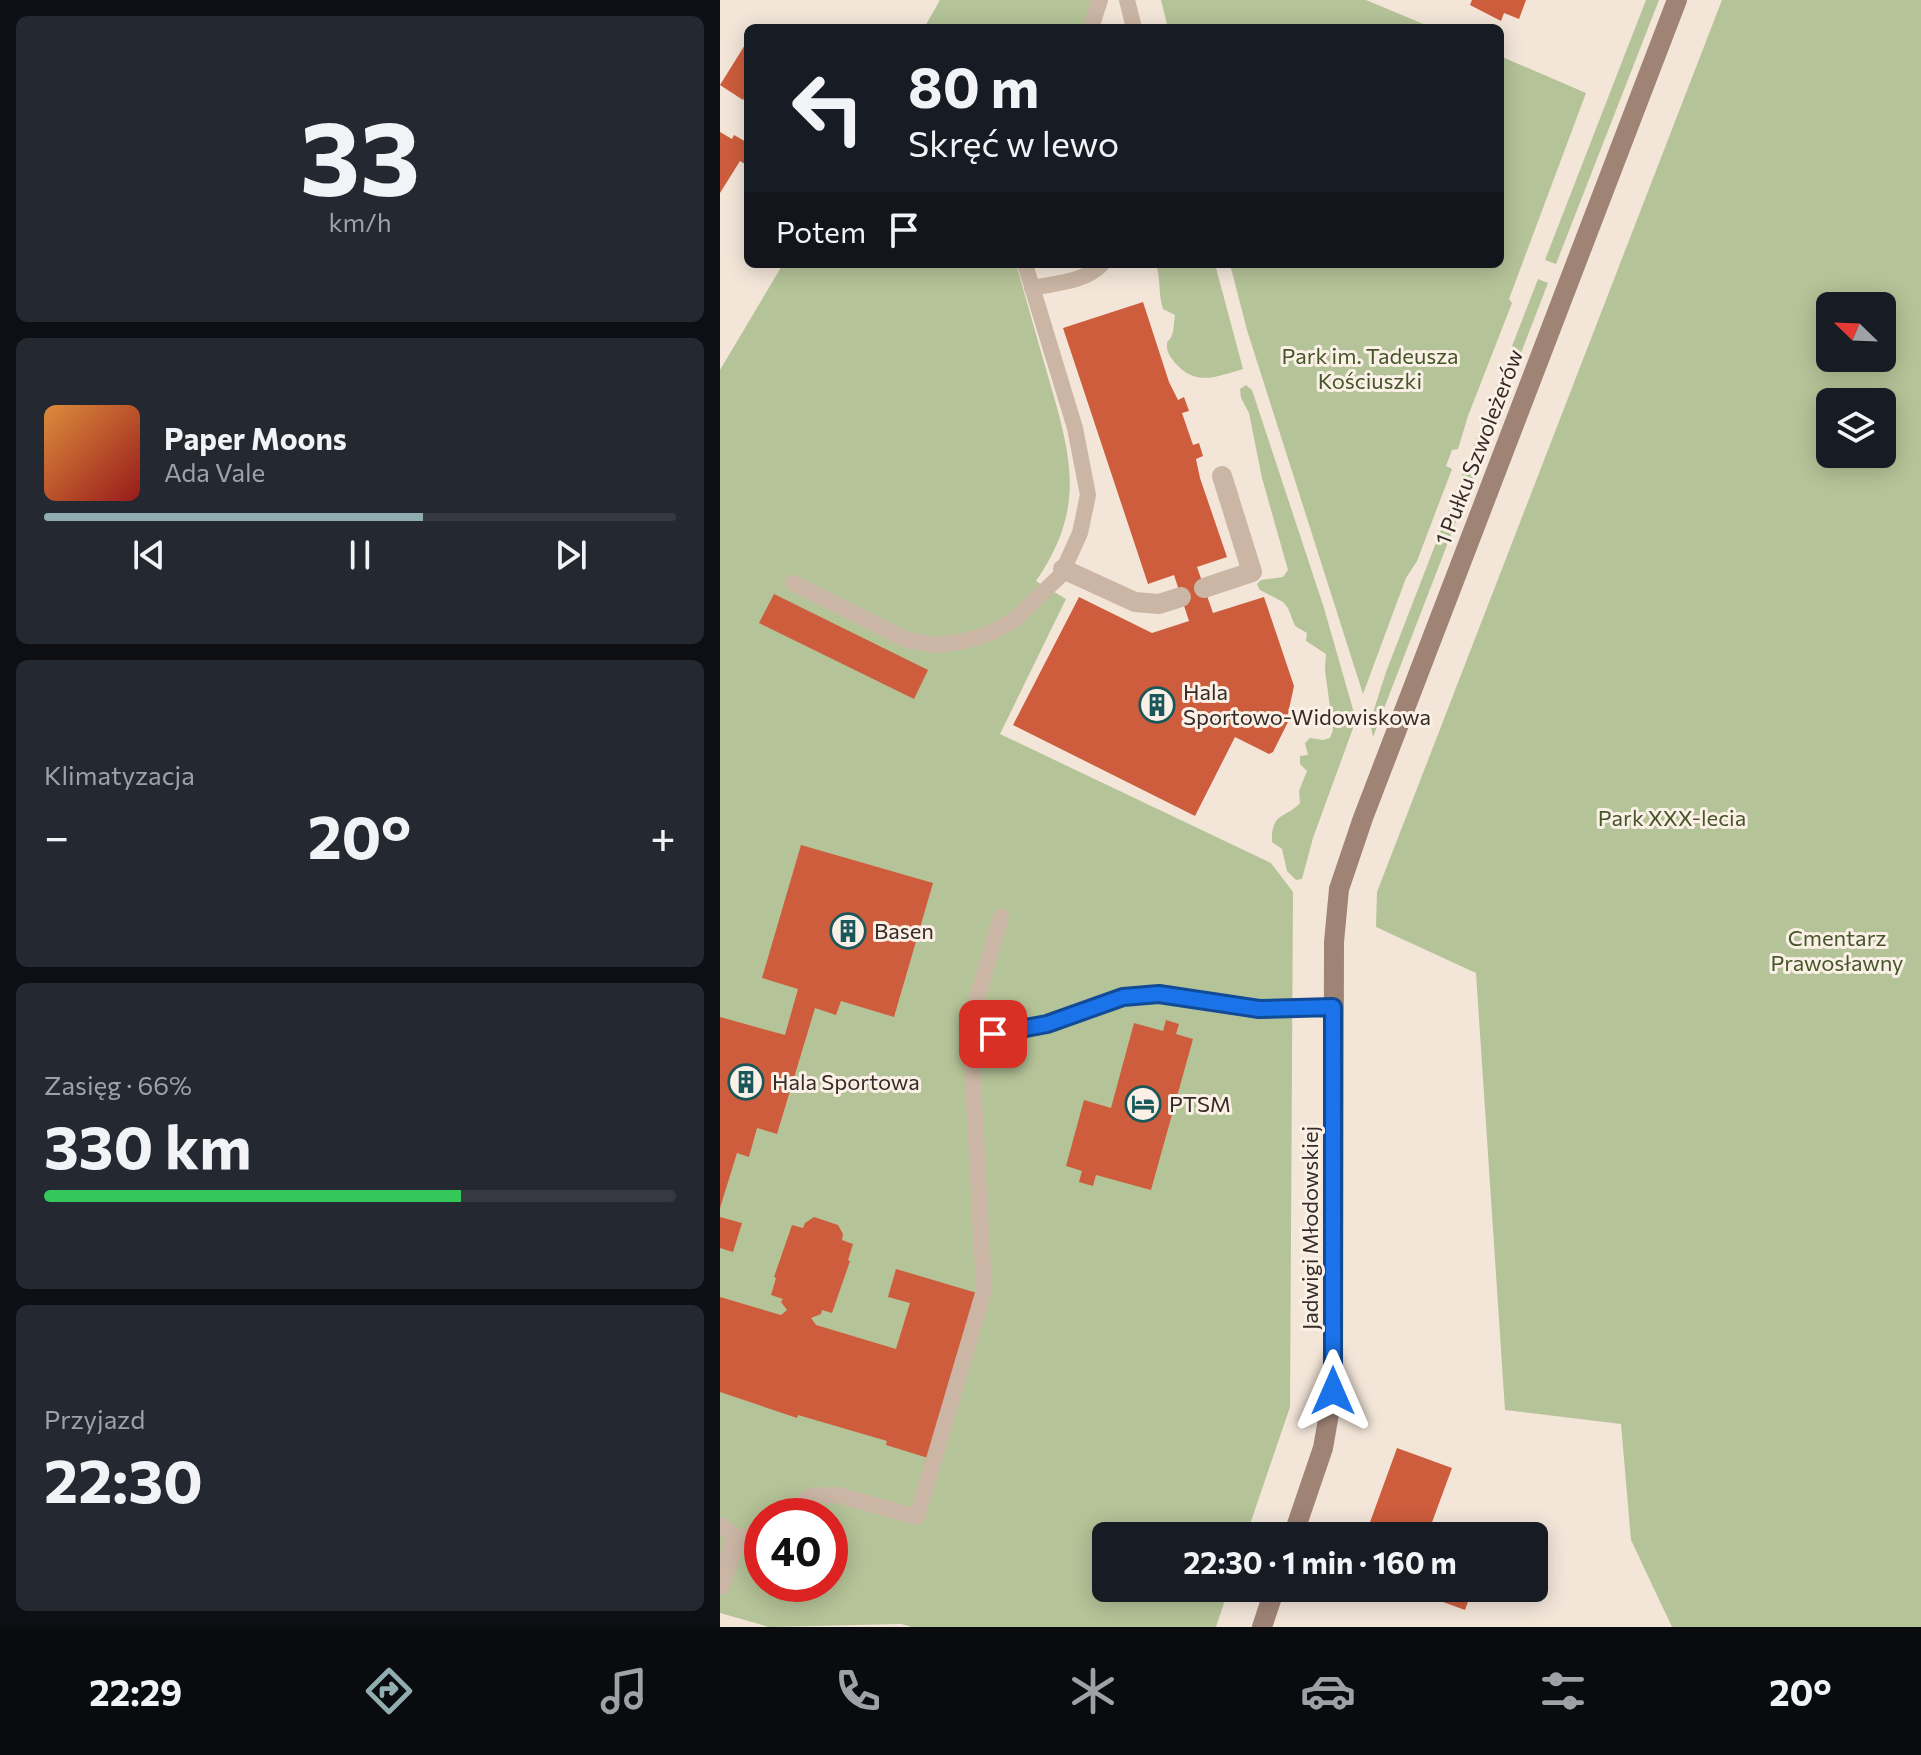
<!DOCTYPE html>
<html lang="pl">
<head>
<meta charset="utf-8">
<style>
	:root { --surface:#171b24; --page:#242831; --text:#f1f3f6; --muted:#9ea1a6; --line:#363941; --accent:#90adb0 }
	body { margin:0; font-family:Commissioner,sans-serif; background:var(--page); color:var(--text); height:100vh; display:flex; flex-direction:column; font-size:30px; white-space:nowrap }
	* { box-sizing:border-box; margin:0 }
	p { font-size:26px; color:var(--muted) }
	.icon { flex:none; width:44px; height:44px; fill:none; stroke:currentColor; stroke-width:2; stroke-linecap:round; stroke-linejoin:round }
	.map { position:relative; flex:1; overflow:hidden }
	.sheet { display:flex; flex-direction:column; gap:16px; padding:16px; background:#0d0f14; width:720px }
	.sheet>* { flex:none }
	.guide { position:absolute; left:24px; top:24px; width:760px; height:244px; border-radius:12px; box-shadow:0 4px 20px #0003; background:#171b24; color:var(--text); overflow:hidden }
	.needle { width:52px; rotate:293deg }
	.fabs { position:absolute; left:1096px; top:292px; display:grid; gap:16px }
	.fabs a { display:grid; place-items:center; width:80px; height:80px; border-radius:12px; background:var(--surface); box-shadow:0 4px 20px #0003; font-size:40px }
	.speed { position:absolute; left:24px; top:1498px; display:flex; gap:16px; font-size:40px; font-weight:700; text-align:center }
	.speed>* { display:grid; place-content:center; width:104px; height:104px; border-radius:50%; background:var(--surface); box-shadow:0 4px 20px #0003; line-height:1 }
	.speed .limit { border:12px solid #d22; background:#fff; color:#111 }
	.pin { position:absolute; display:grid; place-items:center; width:68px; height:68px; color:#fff; margin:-34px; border-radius:16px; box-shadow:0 4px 12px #0006 }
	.me { position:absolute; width:88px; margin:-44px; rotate:0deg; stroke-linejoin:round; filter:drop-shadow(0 0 6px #0008) }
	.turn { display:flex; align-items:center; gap:28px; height:168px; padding:0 32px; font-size:36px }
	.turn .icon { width:104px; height:104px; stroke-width:2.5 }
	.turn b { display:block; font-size:56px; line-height:68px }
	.then { display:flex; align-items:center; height:76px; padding:0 32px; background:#0003; gap:16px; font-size:30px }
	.big { font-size:60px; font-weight:700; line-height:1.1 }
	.sheet .card { flex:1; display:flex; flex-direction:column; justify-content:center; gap:12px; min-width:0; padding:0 28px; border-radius:12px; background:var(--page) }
	.sheet .dial { align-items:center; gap:0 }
	.dial b { font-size:104px; line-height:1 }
	.song { display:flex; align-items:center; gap:24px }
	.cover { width:96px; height:96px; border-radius:12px; background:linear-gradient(135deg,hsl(30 70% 55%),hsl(0 70% 35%)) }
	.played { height:8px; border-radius:4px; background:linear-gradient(90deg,var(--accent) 60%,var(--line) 60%) }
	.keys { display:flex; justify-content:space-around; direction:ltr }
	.heat { display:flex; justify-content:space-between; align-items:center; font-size:44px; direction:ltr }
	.charge { height:12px; border-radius:6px; background:linear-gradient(90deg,#34c759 66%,var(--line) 0) }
	.trip { position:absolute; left:372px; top:1522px; width:456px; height:80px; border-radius:12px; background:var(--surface); box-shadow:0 4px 20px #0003; font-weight:700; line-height:80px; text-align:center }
	.tab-bar { display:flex; height:128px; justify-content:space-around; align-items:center; background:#090b0e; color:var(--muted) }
	.tab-bar .icon { width:56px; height:56px }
	.tab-bar .selected { color:var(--accent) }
	.tab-bar b { font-size:36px; color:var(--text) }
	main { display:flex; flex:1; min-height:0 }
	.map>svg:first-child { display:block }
	.green { fill:#b5c398; fill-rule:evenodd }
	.building { fill:#cd5d3d }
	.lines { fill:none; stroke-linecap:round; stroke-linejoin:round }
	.lane { stroke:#cbb5a4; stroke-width:16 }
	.street { stroke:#cbb5a4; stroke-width:20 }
	.secondary { stroke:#9f8476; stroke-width:20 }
	.route-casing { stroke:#114b97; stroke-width:20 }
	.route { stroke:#1a73e8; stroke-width:14 }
	.labels { text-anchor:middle; stroke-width:6; stroke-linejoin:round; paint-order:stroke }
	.park-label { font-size:22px; fill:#465629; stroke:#faf0e6 }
	.street-label { font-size:22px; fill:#362b26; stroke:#faf0e6 }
	.poi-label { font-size:22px; fill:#362b26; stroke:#faf0e6; text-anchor:start }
</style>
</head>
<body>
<main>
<section class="sheet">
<div class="card dial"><b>33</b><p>km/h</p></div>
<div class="card">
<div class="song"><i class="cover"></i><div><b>Paper Moons</b><p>Ada Vale</p></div></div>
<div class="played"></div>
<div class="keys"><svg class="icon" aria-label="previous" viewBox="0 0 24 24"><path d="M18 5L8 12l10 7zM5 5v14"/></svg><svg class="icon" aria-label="pause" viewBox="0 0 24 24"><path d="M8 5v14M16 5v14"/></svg><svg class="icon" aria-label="next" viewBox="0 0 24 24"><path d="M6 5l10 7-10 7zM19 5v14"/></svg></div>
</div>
<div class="card"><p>Klimatyzacja</p>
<div class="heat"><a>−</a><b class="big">20°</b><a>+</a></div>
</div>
<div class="card"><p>Zasięg · 66%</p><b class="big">330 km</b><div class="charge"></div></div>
<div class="card"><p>Przyjazd</p><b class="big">22:30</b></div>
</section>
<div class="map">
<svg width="1201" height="1627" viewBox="0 0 1201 1627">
	<rect width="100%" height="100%" fill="#f3e6d9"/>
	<g class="green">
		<polygon points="220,0 374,0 364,28 204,28"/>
		<polygon points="441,0 646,0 713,28 448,28"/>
		<polygon points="926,0 939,0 836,264 825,260"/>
		<path d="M 1002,0 L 1201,0 L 1201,1627 L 952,1627 L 911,1540 L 901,1424 L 785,1410 L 756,973 L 656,927 L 657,892 ZM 1110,306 L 1162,306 L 1162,358 L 1110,358 ZM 1110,402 L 1162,402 L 1162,454 L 1110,454 Z"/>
		<polygon points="780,56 866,93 789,299 792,303 748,416 738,449 732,450 726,466 732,469 697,561 686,578 643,694 527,330 510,264 780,264"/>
		<path d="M 63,264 L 296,264 C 307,301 317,339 328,376 C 351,456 367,507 316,581 L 346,599 L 280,734 L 551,863 L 573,892 L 570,1407 L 526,1536 L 386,1536 L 386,1588 L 509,1588 L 496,1627 L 192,1627 L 181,1624 L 49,1627 L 0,1613 L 0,370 ZM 42,1516 L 110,1516 L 110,1584 L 42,1584 Z"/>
		<path d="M 436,264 L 495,264 L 523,369 C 498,376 477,387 456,364 C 452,359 447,353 447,347 C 447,338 449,343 452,335 C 454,329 454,321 455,315 L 443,309 C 438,295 441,279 436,264 Z"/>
		<polygon points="818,279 828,283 653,737 650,722 666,672"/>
		<path d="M 526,385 L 532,390 L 604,608 L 636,720 L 593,838 L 582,879 L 576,880 L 567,871 L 562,849 L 552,842 C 551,812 565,819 580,803 L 579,791 L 587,771 L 580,764 L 580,756 L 588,755 L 585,743 L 590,738 L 603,740 L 610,738 L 613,730 L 605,670 L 606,654 L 586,641 L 587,633 L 575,626 L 568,608 L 563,602 L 540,590 L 537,584 L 541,580 L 563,577 L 568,570 L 542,478 L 529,413 L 521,398 L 520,389 Z"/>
	</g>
	<g class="building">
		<polygon points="752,0 806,0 799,19 784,13 781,21 750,5"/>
		<polygon points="28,40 28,91 23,100 0,85"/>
		<polygon points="0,132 12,139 14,135 28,143 28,166 20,161 0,193"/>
		<polygon points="423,302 449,382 458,400 464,397 469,411 462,413 473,445 479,443 483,456 476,459 480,478 507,557 477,567 493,613 544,597 574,686 568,714 570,718 553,752 549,754 515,737 475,816 293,725 359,597 432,633 469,621 454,575 428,584 343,328"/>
		<polygon points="54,594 208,670 194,699 39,623"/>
		<polygon points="81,845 213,883 174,1017 121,1001 116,1015 95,1008 57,1134 37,1128 29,1157 17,1153 0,1208 0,1017 65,1035 78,989 42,978"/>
		<polygon points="446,1020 459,1024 456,1034 473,1039 431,1190 376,1175 373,1186 359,1182 362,1171 346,1166 364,1100 391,1108 414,1023 443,1031"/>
		<polygon points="0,1217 22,1223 13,1252 0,1248"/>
		<polygon points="94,1217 118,1225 123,1234 122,1240 133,1244 128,1260 130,1261 112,1313 102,1310 101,1314 91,1318 96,1325 176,1349 190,1303 168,1297 176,1269 257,1293 208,1458 166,1445 167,1441 78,1415 77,1418 0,1392 0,1297 61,1315 67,1310 61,1302 63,1299 51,1295 56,1278 54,1277 72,1225 83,1228 85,1223"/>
		<polygon points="677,1448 732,1468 707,1536 645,1536"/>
		<polygon points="707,1588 753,1588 745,1610 704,1595"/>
	</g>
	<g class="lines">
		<g class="lane">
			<polyline points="407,0 414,28"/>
			<polyline points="371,28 380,0"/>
			<path d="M 312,288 C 336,283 365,282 382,264"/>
			<polyline points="73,583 187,640 217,645 245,641 270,633 293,621 341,575 360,533 368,495 355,428 305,264"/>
			<polyline points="251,1038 327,1024 403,997 439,994 539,1009 613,1007"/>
			<polyline points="65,1516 91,1496 118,1495 197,1517 264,1290 250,1022 281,917"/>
			<polyline points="0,1525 16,1538 42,1532"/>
		</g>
		<g class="street">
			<polyline points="343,569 415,602 439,604 461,597"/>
			<polyline points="484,588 532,572 502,476"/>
			<polyline points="0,1585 16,1538"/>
		</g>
		<g class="secondary">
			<polyline points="573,1536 603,1448 613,1391 614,942 619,889 643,818 957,0"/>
			<polyline points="542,1627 555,1588"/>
		</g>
	</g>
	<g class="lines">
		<defs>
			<polyline id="route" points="273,1034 327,1024 403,997 439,994 539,1009 613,1007 613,1391"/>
		</defs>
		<use href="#route" class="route-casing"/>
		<use href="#route" class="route"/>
	</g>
	<defs>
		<symbol id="building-ring" viewBox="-11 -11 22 22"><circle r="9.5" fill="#faf0e6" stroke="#1a575a" stroke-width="1.5"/><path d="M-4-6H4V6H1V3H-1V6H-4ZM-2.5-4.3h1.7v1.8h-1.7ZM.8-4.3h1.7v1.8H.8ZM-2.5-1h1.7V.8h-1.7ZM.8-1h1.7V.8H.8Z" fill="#1a575a"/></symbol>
		<symbol id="hotel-ring" viewBox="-11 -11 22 22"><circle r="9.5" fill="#faf0e6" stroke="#1a575a" stroke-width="1.5"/><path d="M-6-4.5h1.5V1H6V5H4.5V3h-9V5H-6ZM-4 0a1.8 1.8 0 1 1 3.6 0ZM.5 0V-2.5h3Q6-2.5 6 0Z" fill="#1a575a"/></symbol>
	</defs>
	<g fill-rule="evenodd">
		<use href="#building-ring" x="417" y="685" width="40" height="40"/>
		<use href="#building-ring" x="108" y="911" width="40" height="40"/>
		<use href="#building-ring" x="6" y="1062" width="40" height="40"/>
		<use href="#hotel-ring" x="403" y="1084" width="40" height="40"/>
	</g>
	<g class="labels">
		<g class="park-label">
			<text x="650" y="364">Park im. Tadeusza<tspan x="650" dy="25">Kościuszki</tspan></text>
			<text x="952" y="826">Park XXX-lecia</text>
			<text x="1117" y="946">Cmentarz<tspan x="1117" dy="25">Prawosławny</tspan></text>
		</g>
		<g class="street-label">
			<text transform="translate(759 447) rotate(-69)" y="8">1 Pułku Szwoleżerów</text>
			<text transform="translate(590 1228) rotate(-90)" y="8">Jadwigi Młodowskiej</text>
		</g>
		<g class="poi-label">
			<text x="463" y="700">Hala<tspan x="463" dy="25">Sportowo-Widowiskowa</tspan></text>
			<text x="154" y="939">Basen</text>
			<text x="52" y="1090">Hala Sportowa</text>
			<text x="449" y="1112">PTSM</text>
		</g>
	</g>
</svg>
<div class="fabs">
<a><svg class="needle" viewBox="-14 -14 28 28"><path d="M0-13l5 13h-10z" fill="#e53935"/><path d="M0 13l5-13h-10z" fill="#9ea1a6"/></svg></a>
<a><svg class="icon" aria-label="layers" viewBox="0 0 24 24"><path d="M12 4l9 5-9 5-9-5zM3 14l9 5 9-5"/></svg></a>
</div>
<div class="speed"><div class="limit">40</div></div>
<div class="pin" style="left:273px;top:1034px;background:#d93025"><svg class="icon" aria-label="arrive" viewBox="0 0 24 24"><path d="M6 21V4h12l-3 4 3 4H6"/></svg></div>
<svg class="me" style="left:613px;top:1391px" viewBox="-20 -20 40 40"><path d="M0-17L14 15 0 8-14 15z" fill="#1a73e8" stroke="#fff" stroke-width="4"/></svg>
<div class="trip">22:30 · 1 min · 160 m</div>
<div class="guide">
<div class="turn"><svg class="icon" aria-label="left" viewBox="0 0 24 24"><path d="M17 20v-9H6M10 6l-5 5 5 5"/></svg><div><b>80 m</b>Skręć w lewo</div></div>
<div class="then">Potem<svg class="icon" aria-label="arrive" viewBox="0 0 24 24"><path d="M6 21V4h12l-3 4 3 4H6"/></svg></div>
</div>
</div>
</main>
<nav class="tab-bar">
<b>22:29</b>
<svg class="icon selected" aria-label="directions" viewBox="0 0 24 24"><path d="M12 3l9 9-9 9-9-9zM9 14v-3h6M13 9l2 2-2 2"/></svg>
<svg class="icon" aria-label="music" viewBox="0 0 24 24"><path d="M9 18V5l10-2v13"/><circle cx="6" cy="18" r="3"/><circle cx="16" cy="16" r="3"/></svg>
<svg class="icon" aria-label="phone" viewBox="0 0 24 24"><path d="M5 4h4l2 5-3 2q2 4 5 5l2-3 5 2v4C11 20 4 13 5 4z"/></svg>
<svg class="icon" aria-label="climate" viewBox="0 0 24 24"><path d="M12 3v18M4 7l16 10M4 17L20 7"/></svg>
<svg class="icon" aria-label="car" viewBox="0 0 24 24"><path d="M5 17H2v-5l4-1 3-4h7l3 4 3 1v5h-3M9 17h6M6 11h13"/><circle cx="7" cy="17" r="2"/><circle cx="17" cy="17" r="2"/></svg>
<svg class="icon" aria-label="filters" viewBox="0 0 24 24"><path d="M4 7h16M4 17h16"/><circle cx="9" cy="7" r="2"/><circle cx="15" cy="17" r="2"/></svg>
<b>20°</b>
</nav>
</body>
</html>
